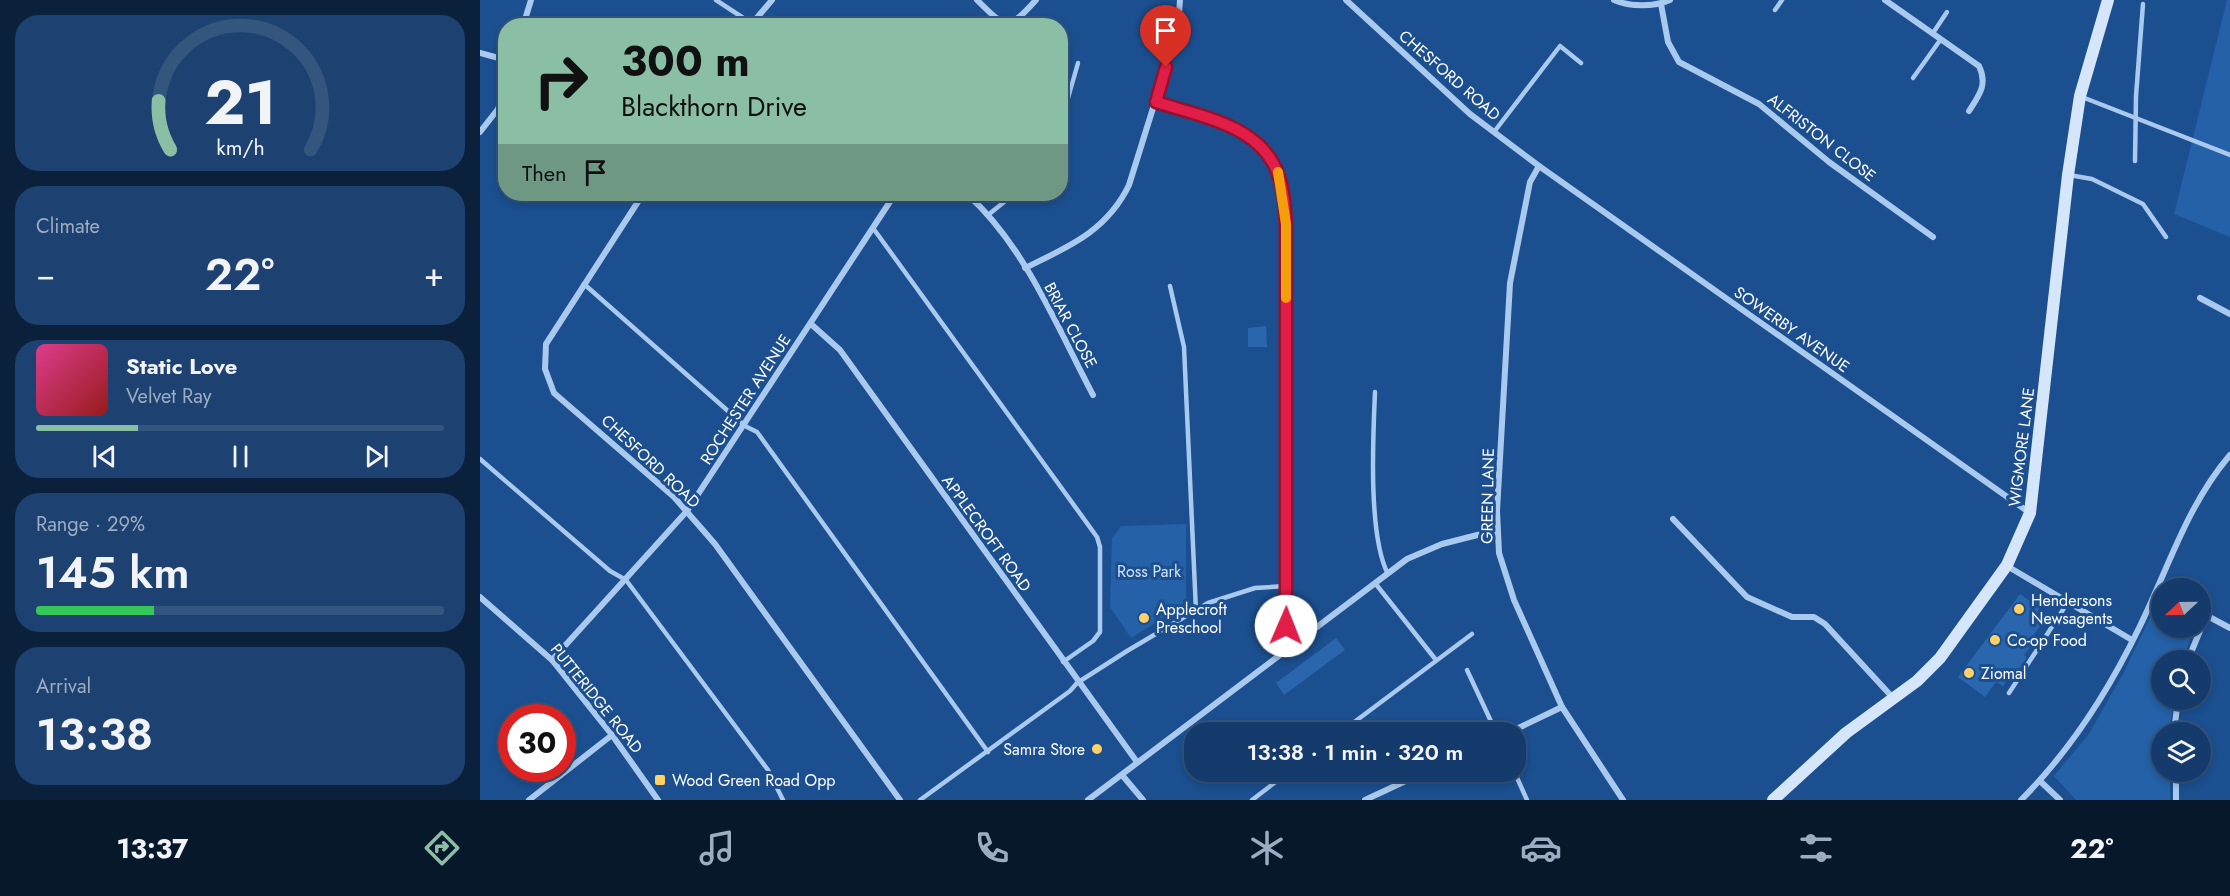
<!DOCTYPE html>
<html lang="en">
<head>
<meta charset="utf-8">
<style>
	:root { --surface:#143b6b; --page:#1d4271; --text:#f1f3f6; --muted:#9dadc1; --line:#33557e; --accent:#8abfa5 }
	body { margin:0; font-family:Jost,sans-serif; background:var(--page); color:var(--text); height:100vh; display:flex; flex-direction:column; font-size:22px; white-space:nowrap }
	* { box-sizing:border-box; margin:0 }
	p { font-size:20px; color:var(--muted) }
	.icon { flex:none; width:33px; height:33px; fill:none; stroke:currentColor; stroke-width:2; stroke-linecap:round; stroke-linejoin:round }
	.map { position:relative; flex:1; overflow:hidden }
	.panel { display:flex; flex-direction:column; gap:15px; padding:15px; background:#0b203b; width:480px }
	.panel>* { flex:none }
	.top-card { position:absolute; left:18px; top:18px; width:570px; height:183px; border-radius:24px; box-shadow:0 3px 9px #0003,0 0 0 2px var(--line); background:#8abfa5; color:#111; overflow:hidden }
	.needle { width:39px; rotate:248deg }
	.buttons { position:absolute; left:1671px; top:578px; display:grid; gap:12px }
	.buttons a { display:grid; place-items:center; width:60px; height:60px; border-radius:50%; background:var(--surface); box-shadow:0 3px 9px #0003,0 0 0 2px var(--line); font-size:30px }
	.speed { position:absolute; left:18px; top:704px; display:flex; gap:12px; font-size:30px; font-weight:700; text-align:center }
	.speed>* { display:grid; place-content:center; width:78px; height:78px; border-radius:50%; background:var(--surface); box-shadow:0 3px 9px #0003,0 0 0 2px var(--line); line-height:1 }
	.speed .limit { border:9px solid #d22; background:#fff; color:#111 }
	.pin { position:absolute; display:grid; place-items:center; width:51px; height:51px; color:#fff; margin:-62px -26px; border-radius:50% 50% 50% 0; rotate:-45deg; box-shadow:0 0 6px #0007 }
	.pin .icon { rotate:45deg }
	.me { position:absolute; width:66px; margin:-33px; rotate:1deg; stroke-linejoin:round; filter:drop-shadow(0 0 4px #0008) }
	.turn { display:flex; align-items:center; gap:21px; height:126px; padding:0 24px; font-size:27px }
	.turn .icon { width:78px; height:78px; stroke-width:2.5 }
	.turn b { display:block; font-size:42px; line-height:51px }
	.then { display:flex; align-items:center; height:57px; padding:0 24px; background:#0003; gap:12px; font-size:22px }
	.big { font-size:45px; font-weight:600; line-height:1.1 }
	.panel .card { flex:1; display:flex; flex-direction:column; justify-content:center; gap:9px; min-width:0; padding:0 21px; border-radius:24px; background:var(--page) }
	.panel .dial { align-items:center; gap:0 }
	.dial svg { height:156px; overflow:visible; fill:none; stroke:var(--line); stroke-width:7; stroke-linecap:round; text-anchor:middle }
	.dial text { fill:var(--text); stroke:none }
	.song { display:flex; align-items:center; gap:18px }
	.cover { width:72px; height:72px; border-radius:9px; background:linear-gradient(135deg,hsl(330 70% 55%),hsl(0 70% 35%)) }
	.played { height:6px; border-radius:3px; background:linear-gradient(90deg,var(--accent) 25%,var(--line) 25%) }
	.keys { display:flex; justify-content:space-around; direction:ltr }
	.heat { display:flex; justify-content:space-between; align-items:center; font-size:33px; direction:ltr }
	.charge { height:9px; border-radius:4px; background:linear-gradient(90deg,#34c759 29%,var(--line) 0) }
	.trip { position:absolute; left:704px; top:722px; width:342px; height:60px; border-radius:24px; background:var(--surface); box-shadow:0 3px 9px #0003,0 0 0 2px var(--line); font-weight:600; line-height:60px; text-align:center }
	.dock { display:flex; height:96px; justify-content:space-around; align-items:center; background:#08182b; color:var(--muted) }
	.dock .icon { width:42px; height:42px }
	.dock .active { color:var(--accent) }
	.dock b { font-size:27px; color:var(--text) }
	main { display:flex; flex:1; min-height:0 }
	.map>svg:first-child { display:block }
	.green { fill:#2461a8 }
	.building { fill:#2a66ad }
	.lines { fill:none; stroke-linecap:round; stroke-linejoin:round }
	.lane { stroke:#a9c9ee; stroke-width:4.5 }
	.street { stroke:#a9c9ee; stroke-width:6 }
	.secondary { stroke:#d6e6fa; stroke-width:12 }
	.route-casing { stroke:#92132f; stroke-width:15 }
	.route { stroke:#e11d48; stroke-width:10 }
	.slow { stroke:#f59e0b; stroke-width:10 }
	.poi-dot { fill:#ffd166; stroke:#1b4f8f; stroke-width:2 }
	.labels { text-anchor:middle; stroke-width:6; stroke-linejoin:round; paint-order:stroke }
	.street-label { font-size:16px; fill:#fff; stroke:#1b4f8f }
	.park-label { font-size:16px; fill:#cfe3fa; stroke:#1b4f8f }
	.poi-label { font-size:16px; fill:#fff; stroke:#1b4f8f; text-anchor:start }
</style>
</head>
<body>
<main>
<section class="panel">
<div class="card dial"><svg viewBox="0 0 100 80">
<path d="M14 69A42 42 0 1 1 86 69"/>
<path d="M14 69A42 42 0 0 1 8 44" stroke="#8abfa5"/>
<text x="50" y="56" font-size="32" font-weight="700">21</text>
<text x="50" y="72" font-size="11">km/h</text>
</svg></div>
<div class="card"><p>Climate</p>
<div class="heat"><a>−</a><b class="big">22°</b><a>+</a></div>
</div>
<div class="card">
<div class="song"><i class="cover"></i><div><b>Static Love</b><p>Velvet Ray</p></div></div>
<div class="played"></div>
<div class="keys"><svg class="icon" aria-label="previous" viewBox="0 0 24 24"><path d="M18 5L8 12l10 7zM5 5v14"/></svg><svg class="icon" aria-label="pause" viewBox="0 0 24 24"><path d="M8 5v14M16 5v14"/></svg><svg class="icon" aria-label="next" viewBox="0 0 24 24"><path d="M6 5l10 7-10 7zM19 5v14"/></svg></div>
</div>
<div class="card"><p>Range · 29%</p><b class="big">145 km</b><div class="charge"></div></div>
<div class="card"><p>Arrival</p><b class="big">13:38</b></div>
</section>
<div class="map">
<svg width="1750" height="800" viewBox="0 0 1750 800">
	<rect width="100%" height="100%" fill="#1b4f8f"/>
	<g class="green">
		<polygon points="1747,0 1750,0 1750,237 1694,214"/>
		<polygon points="706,524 706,604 651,638 630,607 632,538 641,526"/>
		<polygon points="1679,599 1681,600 1682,627 1714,627 1703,660 1682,660 1682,699 1694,699 1689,732 1682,732 1682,771 1690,771 1690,800 1596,800 1574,776 1609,734 1643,674"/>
	</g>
	<g class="building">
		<polygon points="786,326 787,347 768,347 768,328"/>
		<polygon points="1540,594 1569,615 1546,645 1550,648 1544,655 1547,657 1532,680 1529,678 1523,686 1516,682 1505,697 1478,677"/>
		<polygon points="856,638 865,650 804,695 796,683"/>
	</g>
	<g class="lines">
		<g class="lane">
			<polyline points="236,0 271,23"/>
			<polyline points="1295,10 1302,0"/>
			<polyline points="174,23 179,26"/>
			<polyline points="1453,33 1467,12"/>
			<polyline points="1433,78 1461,39"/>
			<polyline points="1602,97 1750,155"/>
			<polyline points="580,126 598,63"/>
			<polyline points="1014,132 1080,46 1101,63"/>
			<polyline points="1655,161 1656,96 1663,4"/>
			<polyline points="1589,175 1612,179 1663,204 1686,237"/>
			<polyline points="508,215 534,194"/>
			<polyline points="393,228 617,537 620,547 620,632 613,641 583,662"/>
			<polyline points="104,284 265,426 277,432 508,752"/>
			<polyline points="690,286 704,347 716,611"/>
			<path d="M 895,392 C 893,437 888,536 908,574"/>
			<polyline points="0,459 130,571 146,580 288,770 303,800"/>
			<polyline points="895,583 956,660"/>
			<polyline points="987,670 1016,732"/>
			<polyline points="1529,693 1588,602"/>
			<polyline points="861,732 992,634"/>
			<polyline points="1034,771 1047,800"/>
			<polyline points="440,800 590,691 597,683 647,651 728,603 775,588 806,586"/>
			<polyline points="772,800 810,771"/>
		</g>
		<g class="street">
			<path d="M 497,0 C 526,29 528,31 556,0"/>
			<polyline points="866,0 990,114 1059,166 1550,513"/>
			<path d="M 1134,0 C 1150,7 1174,7 1190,0"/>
			<path d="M 1405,0 L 1499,66 C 1508,85 1499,95 1489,111"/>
			<polyline points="1181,4 1188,42 1199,62 1279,104 1349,162 1453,237"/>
			<polyline points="43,26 51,0"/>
			<polyline points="270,26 292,0"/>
			<polyline points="0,53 26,60"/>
			<path d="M 676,102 C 719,116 779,125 798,173 C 804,189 805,207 806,224 L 806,626 L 816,644"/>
			<polyline points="0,132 18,109 26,85"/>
			<polyline points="1059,166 1050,182 1030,283 1017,511 1019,553 1034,600 1082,707 1143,800"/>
			<polyline points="163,194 66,344 65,369 74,393 194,497 235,544 420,800"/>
			<path d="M 487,194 C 545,246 577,327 613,395"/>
			<path d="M 545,268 C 588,247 627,231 649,185 L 698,28 L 700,0"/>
			<polyline points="1720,298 1750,314"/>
			<polyline points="331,324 360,350 657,762"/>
			<polyline points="1193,519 1267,597 1312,617 1334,617 1345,624 1414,699"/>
			<polyline points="1527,566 1652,640"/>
			<polyline points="0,597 72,660 132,735 178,800"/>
			<polyline points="1720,612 1750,628"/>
			<polyline points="72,660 207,511 415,194"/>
			<polyline points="1708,660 1726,616"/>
			<polyline points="1030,732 1082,707"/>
			<polyline points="1694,732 1698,699"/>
			<polyline points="642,775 663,800"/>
			<polyline points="1560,781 1580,800"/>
			<polyline points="49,800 132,735"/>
			<polyline points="608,800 927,559 962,544 1017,530"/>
			<polyline points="885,800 947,771"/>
			<path d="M 1541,800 C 1590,751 1629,690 1659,628 C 1688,569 1707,505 1750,455"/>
			<polyline points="1696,800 1696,771"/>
		</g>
		<polyline class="secondary" points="1293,800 1366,733 1437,681 1460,658 1527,565 1550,513 1588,175 1600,96 1628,0"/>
	</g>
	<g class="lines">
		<defs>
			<path id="route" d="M 686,67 L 676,102 C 719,116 781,125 798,174 C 804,190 805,207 806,224 L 806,626"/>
		</defs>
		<use href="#route" class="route-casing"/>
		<use href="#route" class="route"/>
		<polyline class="slow" points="798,172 806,224 806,298"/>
	</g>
	<g class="poi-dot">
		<circle cx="1539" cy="609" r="6"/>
		<circle cx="664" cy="618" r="6"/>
		<circle cx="1515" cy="640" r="6"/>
		<circle cx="1489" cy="673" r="6"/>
		<circle cx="617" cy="749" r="6"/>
		<rect x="174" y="774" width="12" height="12" rx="3"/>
	</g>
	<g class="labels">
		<g class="street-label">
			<text transform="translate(970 75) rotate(41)" y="6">CHESFORD ROAD</text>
			<text transform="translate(1342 137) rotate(38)" y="6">ALFRISTON CLOSE</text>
			<text transform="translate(591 325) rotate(62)" y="6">BRIAR CLOSE</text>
			<text transform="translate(1312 329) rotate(35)" y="6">SOWERBY AVENUE</text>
			<text transform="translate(265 399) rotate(-57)" y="6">ROCHESTER AVENUE</text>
			<text transform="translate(1541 447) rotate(-83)" y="6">WIGMORE LANE</text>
			<text transform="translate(171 461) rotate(43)" y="6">CHESFORD ROAD</text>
			<text transform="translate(1007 496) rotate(-89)" y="6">GREEN LANE</text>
			<text transform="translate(507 533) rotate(54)" y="6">APPLECROFT ROAD</text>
			<text transform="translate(117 698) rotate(51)" y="6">PUTTERIDGE ROAD</text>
		</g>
		<g class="park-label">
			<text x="669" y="577">Ross Park</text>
		</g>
		<g class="poi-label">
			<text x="1551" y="606">Hendersons<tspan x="1551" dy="18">Newsagents</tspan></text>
			<text x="676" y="615">Applecroft<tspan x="676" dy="18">Preschool</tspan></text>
			<text x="1527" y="646">Co-op Food</text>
			<text x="1501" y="679">Ziomal</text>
			<text x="605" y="755" text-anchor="end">Samra Store</text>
			<text x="192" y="786">Wood Green Road Opp</text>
		</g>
	</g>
</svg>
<div class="buttons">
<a><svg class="needle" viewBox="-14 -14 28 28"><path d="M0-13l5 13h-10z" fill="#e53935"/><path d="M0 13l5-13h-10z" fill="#9dadc1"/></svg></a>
<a><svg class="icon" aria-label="search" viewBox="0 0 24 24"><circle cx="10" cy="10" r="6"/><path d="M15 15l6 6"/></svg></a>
<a><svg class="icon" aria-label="layers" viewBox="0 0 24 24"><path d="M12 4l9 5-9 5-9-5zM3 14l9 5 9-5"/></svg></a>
</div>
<div class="speed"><div class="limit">30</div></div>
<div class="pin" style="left:686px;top:67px;background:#d93025"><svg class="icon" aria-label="arrive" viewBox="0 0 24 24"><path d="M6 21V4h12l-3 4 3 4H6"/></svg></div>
<svg class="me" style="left:806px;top:626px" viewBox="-20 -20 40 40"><circle r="19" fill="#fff"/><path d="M0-13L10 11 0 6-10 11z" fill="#e11d48"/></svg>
<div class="trip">13:38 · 1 min · 320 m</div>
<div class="top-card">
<div class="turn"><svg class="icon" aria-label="right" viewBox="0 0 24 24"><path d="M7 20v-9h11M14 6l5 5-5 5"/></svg><div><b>300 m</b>Blackthorn Drive</div></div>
<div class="then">Then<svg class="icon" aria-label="arrive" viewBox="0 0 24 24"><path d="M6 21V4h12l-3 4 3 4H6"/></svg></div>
</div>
</div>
</main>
<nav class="dock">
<b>13:37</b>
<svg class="icon active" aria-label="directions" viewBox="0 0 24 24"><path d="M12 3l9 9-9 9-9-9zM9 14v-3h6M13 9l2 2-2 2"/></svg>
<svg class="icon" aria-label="music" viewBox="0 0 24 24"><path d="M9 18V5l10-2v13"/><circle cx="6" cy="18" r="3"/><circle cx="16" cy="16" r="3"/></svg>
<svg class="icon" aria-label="phone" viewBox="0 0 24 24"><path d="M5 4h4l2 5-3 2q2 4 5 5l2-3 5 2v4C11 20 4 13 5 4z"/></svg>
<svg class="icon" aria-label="climate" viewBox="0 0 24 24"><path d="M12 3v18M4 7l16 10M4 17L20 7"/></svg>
<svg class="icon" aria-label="car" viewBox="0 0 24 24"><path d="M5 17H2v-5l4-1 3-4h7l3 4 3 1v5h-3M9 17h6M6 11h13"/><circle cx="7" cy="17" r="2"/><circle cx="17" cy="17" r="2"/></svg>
<svg class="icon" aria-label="filters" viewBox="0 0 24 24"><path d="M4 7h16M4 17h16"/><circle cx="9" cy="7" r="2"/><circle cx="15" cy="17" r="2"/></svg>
<b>22°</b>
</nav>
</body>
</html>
